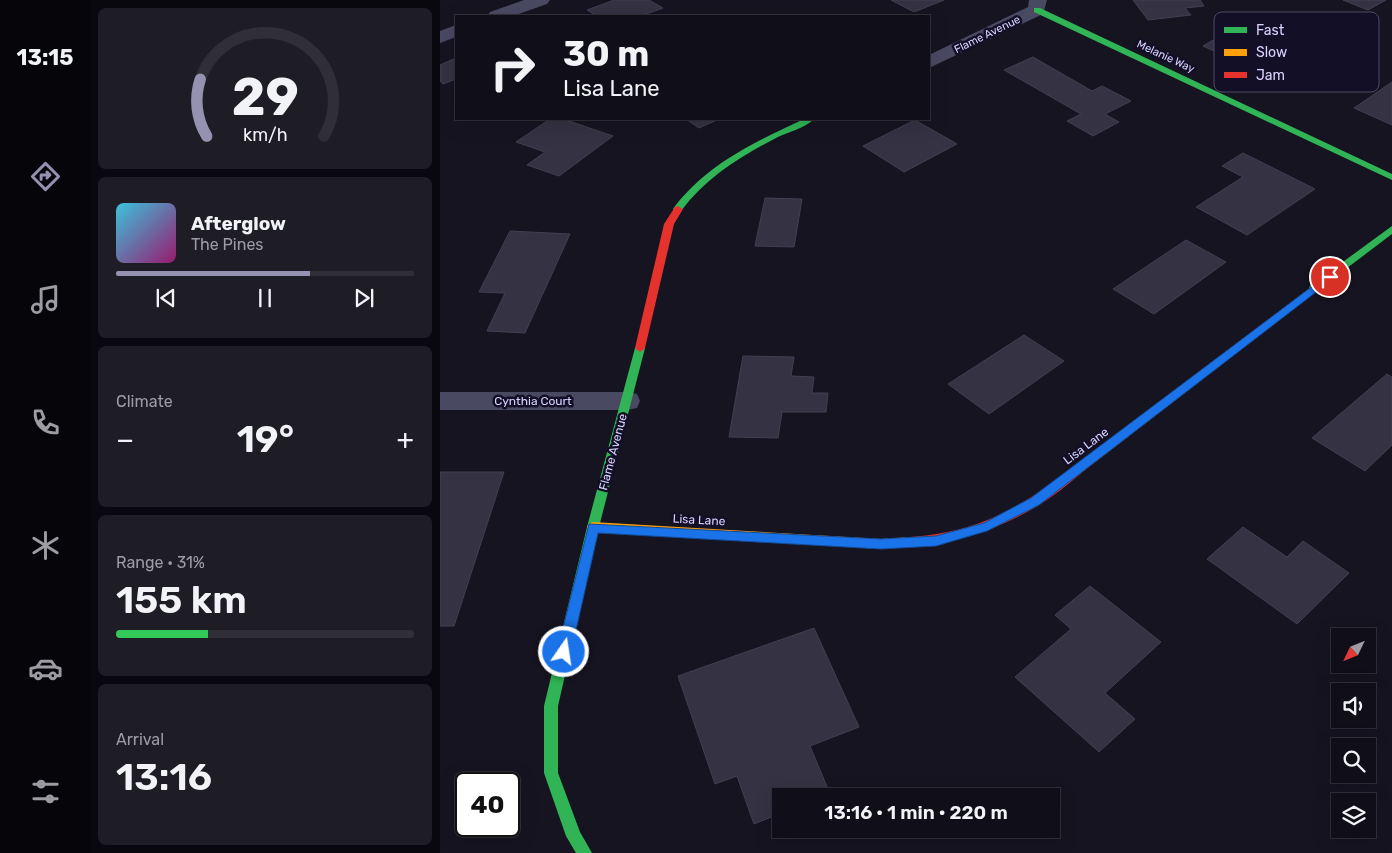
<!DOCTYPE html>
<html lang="en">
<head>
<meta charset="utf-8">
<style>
	:root { --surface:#100f19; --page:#1e1d26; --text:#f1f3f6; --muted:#9c9ca2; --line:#302f38; --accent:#9591b1 }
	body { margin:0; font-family:Rubik,sans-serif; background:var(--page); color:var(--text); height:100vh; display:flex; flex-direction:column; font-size:19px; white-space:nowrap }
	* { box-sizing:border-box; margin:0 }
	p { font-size:16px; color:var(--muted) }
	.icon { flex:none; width:28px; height:28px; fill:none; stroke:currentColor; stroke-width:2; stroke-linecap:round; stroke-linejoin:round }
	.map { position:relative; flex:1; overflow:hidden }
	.details { display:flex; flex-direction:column; gap:8px; padding:8px; background:#09080e; width:350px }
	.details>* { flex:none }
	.banner { position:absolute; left:15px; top:15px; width:475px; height:105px; border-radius:0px; box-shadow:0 5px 20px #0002,0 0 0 1px var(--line); background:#100f19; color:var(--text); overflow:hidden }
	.needle { width:32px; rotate:227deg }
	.buttons { position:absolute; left:891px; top:628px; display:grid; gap:10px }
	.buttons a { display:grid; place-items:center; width:45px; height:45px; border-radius:0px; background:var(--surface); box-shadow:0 5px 20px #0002,0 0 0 1px var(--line); font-size:25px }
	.speed { position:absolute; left:15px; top:772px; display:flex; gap:10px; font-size:25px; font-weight:700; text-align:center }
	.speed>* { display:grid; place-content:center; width:65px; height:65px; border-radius:50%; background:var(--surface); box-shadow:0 5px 20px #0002,0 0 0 1px var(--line); line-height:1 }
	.speed .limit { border:2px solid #111; border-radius:8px; background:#fff; color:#111 }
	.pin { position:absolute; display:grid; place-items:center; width:42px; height:42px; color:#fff; margin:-21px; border:2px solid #fff; border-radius:50%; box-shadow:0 1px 5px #0007 }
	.me { position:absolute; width:55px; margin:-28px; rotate:13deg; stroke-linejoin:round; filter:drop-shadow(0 0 4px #0008) }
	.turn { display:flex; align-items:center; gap:18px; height:105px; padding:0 25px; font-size:22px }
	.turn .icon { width:65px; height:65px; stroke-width:2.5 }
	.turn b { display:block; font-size:35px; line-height:42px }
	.big { font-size:38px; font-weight:600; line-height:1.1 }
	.details .widget { flex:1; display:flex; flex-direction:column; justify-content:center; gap:8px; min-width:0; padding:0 18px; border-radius:8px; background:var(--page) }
	.details .dial { align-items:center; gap:0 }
	.dial svg { height:130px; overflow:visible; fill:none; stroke:var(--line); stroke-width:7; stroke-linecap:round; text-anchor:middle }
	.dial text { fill:var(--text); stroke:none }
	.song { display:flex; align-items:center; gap:15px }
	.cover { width:60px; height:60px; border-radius:8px; background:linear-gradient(135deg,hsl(190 70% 55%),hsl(320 70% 35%)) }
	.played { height:5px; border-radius:2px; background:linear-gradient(90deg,var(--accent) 65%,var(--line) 65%) }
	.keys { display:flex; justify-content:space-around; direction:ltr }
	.heat { display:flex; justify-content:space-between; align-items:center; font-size:28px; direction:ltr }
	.charge { height:8px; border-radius:4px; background:linear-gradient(90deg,#34c759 31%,var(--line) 0) }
	.trip { position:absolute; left:332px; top:788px; width:288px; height:50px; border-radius:0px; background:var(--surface); box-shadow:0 5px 20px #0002,0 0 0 1px var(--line); font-weight:600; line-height:50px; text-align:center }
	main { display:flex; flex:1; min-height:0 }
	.menu { display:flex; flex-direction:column; width:90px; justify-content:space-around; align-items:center; background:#06060a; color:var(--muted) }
	.menu .icon { width:35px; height:35px }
	.menu .current { color:var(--accent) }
	.menu b { font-size:22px; color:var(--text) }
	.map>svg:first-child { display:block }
	.building { fill:#343243; stroke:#433f54 }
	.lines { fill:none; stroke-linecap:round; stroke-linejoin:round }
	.street { fill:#4a4962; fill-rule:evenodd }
	.fast { fill:#30b455; fill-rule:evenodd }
	.slow { fill:#ff9f0a; fill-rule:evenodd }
	.jam { fill:#e5322d; fill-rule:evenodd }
	.route { fill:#1a73e8; stroke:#114b97 }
	.labels { text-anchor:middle; stroke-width:5; stroke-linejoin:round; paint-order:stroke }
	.far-street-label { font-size:11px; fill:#d9d4ff; stroke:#130f26 }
	.street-label { font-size:12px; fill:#d9d4ff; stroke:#130f26 }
	.key { fill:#130f26; stroke:#4e4a67; stroke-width:1 }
	.key-label { font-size:14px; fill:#d9d4ff }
</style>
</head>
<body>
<main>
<nav class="menu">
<b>13:15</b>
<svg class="icon current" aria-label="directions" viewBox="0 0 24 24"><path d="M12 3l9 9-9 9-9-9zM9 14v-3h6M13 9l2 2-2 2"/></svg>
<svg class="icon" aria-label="music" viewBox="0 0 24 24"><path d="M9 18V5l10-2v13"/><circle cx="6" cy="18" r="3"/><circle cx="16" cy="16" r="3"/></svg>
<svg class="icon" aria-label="phone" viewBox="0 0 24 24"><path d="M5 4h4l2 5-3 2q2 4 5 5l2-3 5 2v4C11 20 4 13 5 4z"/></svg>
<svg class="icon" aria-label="climate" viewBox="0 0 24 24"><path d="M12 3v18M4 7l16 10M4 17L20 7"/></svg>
<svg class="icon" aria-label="car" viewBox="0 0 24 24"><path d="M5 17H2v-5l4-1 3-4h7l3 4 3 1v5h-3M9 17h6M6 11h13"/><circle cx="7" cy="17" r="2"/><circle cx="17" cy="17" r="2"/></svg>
<svg class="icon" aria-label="filters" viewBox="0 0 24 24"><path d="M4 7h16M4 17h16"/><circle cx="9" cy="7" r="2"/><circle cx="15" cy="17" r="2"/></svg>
</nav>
<section class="details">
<div class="widget dial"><svg viewBox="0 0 100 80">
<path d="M14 69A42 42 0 1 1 86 69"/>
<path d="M14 69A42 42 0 0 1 10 34" stroke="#9591b1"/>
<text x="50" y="56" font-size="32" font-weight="700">29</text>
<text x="50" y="72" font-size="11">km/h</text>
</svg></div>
<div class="widget">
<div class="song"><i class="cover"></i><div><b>Afterglow</b><p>The Pines</p></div></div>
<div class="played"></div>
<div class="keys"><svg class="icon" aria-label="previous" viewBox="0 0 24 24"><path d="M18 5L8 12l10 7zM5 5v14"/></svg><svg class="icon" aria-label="pause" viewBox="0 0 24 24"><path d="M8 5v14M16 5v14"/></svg><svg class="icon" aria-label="next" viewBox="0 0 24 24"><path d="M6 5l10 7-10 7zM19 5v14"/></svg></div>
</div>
<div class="widget"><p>Climate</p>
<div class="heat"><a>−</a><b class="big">19°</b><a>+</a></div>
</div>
<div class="widget"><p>Range · 31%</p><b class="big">155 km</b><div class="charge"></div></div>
<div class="widget"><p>Arrival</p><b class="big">13:16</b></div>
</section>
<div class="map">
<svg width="952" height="853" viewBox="0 0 952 853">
	<rect width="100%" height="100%" fill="#161421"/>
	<g class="building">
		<polygon points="174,0 209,0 223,8 201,16 157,16 147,10"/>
		<polygon points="451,0 504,0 474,12"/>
		<polygon points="693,0 760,0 764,6 745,8 751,15 708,20"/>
		<polygon points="903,0 946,0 928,10"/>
		<polygon points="789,31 817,43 824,39 869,58 834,79 807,67 815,62 796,54 789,58 763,46"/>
		<polygon points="593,57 652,91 662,86 691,101 665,114 679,122 653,136 627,121 641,114 564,70"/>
		<polygon points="16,58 16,79 3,84 0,81 0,65"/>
		<polygon points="952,82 952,125 914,108"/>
		<polygon points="110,119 123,119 173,136 119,176 87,165 105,152 76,142"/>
		<polygon points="246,119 279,119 259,128"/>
		<polygon points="475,120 517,144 464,172 423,146"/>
		<polygon points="803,153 875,189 807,235 756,207 803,177 782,166"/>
		<polygon points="325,198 362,199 354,247 315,246"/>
		<polygon points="70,231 130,234 85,333 47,331 65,293 39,292"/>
		<polygon points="746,240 786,262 714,314 673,289"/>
		<polygon points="584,335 624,361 549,414 508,384"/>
		<polygon points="303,356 354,357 351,376 374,377 372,393 388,393 386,412 342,412 338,438 289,437"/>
		<polygon points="947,374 952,377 952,445 925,471 872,438"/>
		<polygon points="0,472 64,472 14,626 0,626"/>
		<polygon points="803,527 847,557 863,541 909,573 857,624 767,559"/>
		<polygon points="650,586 721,642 665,693 695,719 659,752 575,677 631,629 615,615"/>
		<polygon points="374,628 419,727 370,746 390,794 384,796 341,796 341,813 314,824 297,776 275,784 238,676"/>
	</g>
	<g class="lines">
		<g class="street">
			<polygon points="84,0 110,0 107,4 73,16 47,16 50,12"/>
			<polygon points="589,0 607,0 603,14 489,68 489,55 588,7"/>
			<polygon points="16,25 16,37 0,43 0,31"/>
			<polygon points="0,392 187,392 197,394 200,401 197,408 187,410 0,410"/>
		</g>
		<g class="fast">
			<polygon points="594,8 600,8 952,174 952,180 594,12"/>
			<path d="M 364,119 L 374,119 C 365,128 348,132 336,138 C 299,157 266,178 241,211 L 235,211 L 233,209 C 266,164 315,142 364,119 Z"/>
			<polygon points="952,226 952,234 878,290 870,290 869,288 870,286"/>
			<polygon points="200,344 205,348 159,527 118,706 118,773 140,832 152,853 136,853 126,836 104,773 104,706 147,527 195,348"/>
		</g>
		<g class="slow">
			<polygon points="874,285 878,286 879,288 878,290 654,463 646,463 644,460 646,457"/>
			<polygon points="153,522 441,539 471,537 475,539 477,542 475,545 471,547 441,549 153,532 149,530 147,527 149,524"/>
		</g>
		<g class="jam">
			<polygon points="238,206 243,209 234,224 205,348 200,352 195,348 224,224 235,207"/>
			<path d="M 650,456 L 654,457 L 656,460 L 654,463 C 636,477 619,493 599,505 C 560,529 516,543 471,547 L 467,545 L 465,542 L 467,539 L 471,537 C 548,531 587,503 646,457 Z"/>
		</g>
	</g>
	<polygon class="route" points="890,273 893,274 893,279 599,505 547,531 496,546 441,549 158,533 131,652 129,656 119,656 117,652 149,524 441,539 496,536 544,523 591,498"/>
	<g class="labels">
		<g class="far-street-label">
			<text transform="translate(547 34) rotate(-26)" y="4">Flame Avenue</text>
			<text transform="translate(726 56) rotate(25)" y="4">Melanie Way</text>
		</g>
		<g class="street-label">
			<text x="93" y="405">Cynthia Court</text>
			<text transform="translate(646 446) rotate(-37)" y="4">Lisa Lane</text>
			<text transform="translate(173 452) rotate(-75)" y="4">Flame Avenue</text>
			<text transform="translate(259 520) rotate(3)" y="4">Lisa Lane</text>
		</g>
	</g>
	<rect x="774" y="12" width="165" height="80" rx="8" class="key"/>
	<rect x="784" y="27" width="23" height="6" fill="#30b455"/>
	<rect x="784" y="49" width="23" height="7" fill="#ff9f0a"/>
	<rect x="784" y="72" width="23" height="6" fill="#e5322d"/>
	<g class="key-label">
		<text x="816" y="35">Fast</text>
		<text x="816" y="57">Slow</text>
		<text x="816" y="80">Jam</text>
	</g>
</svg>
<div class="buttons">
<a><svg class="needle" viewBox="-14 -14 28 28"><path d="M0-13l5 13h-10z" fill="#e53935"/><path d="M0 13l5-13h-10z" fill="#9c9ca2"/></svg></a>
<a><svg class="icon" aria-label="sound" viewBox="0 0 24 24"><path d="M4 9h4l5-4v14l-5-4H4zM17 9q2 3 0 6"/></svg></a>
<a><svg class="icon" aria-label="search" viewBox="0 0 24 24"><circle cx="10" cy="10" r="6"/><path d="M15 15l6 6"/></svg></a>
<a><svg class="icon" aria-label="layers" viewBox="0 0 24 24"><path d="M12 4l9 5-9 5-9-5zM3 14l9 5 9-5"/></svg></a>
</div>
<div class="speed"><div class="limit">40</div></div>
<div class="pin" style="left:890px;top:277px;background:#d93025"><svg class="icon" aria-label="arrive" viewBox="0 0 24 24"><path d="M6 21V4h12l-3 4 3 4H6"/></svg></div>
<svg class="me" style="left:124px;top:652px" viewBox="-20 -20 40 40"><circle r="17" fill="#1a73e8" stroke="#fff" stroke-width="3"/><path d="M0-11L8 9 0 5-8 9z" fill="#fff"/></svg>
<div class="trip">13:16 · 1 min · 220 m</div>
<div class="banner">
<div class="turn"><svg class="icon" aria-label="right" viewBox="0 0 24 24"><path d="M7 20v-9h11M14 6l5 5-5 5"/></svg><div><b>30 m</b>Lisa Lane</div></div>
</div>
</div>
</main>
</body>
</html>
